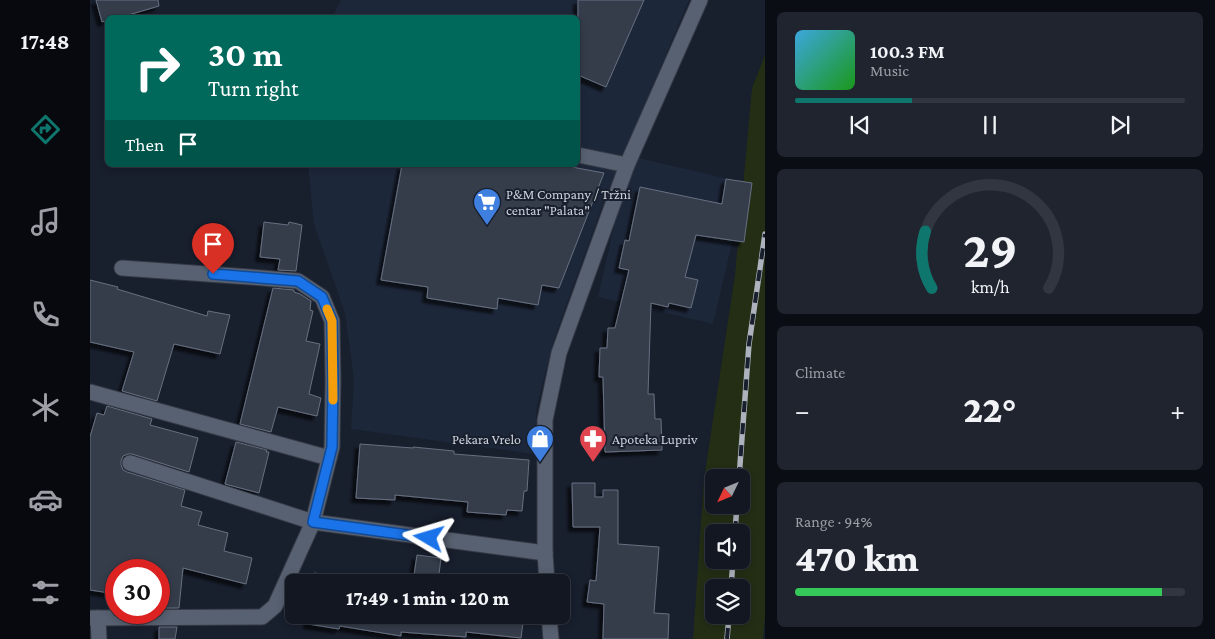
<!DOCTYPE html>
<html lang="en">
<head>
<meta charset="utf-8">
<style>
	:root { --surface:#121722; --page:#1f242f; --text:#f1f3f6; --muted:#9c9fa5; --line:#313640; --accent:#0f766e }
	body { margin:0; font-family:"Crimson Pro",serif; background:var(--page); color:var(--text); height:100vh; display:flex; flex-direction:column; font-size:19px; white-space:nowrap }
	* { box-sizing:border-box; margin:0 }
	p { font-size:16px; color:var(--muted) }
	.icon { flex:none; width:28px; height:28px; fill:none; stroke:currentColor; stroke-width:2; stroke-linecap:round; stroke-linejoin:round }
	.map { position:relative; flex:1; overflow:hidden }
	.sheet { display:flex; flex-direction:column; gap:12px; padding:12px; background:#0a0d13; width:450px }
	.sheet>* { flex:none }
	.hud { position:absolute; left:15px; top:15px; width:475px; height:152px; border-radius:8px; box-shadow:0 2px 8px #0003,0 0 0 1px var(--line); background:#00695c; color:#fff; overflow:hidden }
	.needle { width:32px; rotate:227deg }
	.controls { position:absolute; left:615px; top:469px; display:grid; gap:10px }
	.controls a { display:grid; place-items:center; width:45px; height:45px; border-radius:8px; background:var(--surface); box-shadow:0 2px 8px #0003,0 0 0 1px var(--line); font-size:25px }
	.speed { position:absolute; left:15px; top:559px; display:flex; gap:10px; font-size:25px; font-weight:700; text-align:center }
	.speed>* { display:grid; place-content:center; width:65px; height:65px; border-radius:50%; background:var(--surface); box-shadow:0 2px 8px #0003,0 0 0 1px var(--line); line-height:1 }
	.speed .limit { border:8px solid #d22; background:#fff; color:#111 }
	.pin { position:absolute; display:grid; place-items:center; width:42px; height:42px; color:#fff; margin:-51px -21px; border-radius:50% 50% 50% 0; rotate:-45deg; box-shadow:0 0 5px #0007 }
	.pin .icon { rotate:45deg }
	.me { position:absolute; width:55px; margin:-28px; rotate:277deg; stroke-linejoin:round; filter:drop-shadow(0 0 4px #0008) }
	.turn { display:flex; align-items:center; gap:18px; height:105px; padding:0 20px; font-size:22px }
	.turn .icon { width:65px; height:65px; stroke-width:2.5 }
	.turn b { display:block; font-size:35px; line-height:42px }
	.then { display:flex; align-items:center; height:48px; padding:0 20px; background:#0003; gap:10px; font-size:19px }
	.big { font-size:38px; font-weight:800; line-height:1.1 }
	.sheet .tile { flex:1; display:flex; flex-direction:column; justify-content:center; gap:8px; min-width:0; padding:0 18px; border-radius:8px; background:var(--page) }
	.sheet .dial { align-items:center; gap:0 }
	.dial svg { height:130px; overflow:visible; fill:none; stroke:var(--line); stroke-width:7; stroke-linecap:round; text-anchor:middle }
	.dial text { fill:var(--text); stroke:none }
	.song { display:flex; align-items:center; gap:15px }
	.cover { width:60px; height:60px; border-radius:8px; background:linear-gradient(135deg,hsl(200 70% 55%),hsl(120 70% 35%)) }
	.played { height:5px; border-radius:2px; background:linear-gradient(90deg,var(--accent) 30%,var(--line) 30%) }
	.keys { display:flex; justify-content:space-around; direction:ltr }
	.heat { display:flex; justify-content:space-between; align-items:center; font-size:28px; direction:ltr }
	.charge { height:8px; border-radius:4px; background:linear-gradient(90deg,#34c759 94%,var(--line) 0) }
	.trip { position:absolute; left:195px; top:574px; width:285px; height:50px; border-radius:8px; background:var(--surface); box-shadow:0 2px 8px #0003,0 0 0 1px var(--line); font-weight:800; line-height:50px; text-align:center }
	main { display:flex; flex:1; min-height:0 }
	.menu { display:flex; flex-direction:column; width:90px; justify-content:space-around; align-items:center; background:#07090e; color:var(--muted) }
	.menu .icon { width:35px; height:35px }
	.menu .current { color:var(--accent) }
	.menu b { font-size:22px; color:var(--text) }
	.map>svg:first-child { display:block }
	.built { fill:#1d273a }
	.green { fill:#232e15; fill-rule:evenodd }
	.building { fill:#353d4c; stroke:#677081; filter:url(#shadow) }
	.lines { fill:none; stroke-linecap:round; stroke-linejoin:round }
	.minor-casing { stroke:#343945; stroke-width:17 }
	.minor { stroke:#586171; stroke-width:15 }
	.rail-casing { stroke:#adb2bd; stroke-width:5.5 }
	.rail { stroke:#181f2d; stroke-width:4; stroke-dasharray:11; stroke-linecap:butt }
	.route-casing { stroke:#114b97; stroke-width:12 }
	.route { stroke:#1a73e8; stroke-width:9 }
	.slow { stroke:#f59e0b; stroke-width:9 }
	.labels { text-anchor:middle; stroke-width:4; stroke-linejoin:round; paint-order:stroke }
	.poi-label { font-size:14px; fill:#ced3dd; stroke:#181f2d; text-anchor:start }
</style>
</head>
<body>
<main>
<nav class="menu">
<b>17:48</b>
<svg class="icon current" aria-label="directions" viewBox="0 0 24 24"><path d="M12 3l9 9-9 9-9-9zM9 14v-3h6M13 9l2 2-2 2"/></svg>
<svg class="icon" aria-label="music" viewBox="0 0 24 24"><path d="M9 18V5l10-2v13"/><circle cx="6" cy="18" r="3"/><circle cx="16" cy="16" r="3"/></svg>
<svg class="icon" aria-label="phone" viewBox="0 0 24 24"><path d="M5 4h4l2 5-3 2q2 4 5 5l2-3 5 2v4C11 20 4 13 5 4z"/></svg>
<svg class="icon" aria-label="climate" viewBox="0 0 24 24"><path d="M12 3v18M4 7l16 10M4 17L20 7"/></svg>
<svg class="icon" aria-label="car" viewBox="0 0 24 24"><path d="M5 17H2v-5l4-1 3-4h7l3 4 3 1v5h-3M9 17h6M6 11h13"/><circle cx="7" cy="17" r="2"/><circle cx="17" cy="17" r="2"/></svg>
<svg class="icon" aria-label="filters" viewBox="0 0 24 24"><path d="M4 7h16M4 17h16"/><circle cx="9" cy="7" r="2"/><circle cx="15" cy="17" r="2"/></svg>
</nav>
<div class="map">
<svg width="675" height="639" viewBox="0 0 675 639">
	<defs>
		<filter id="shadow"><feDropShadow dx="-4.5" dy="4.5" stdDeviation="1" flood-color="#0009"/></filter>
	</defs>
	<rect width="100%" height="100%" fill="#181f2d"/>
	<g class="built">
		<polygon points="251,0 599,0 514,201 464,339 447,405 444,454 261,429 264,379 255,313 224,224 218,165 488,165 488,18 242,17"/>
		<polygon points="540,156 656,183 623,324 508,297"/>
	</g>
	<path class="green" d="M 675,55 L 675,616 L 673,639 L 603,639 L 614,479 L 645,275 L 662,88 ZM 624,478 L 651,478 L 651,505 L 624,505 ZM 624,532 L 651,532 L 651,560 L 624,560 ZM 624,588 L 651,588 L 651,615 L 624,615 Z"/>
	<g class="building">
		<polygon points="6,0 68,0 69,6 28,18 18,18 18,20 12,22"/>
		<polygon points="488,0 554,0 516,87 488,75"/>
		<polygon points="312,165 471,165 514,173 469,288 452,285 448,305 408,298 407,309 337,298 338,287 291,280"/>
		<polygon points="636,179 662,183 654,242 606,235 595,277 608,280 601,308 579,303 578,307 561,303 558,394 564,394 565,419 571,419 572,450 515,452 513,377 509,377 510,348 517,348 518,328 525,328 539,270 529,268 535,240 539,241 550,187 632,204"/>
		<polygon points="174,222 198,225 199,222 212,225 206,271 188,270 190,259 170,257"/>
		<polygon points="0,280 28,287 27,289 117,316 118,311 140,315 130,354 84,344 67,401 32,391 44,352 0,342"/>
		<polygon points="183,288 204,290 204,292 210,294 221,301 220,310 223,311 216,341 230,344 219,394 231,398 227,416 188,407 181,432 150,424"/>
		<polygon points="17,406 62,419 60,425 108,438 99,472 42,454 38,454 33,456 31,461 31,465 33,470 37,472 95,490 91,506 112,512 108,525 138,533 134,551 162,558 156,584 93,568 89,608 69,608 69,570 26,570 26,594 0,590 0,437 7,413 14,415"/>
		<polygon points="146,442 177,450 176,452 179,452 169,493 135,484"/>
		<polygon points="270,444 323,448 323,447 364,451 364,454 439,460 437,491 434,491 432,511 417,510 416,515 377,512 378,502 305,495 305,500 266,498"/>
		<polygon points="482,483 505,483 505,497 513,497 513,490 528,490 528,544 569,547 564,613 579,614 578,639 513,639 514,604 497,602 500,580 506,581 510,527 483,527"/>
		<polygon points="327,555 351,558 348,582 323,582"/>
		<polygon points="224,573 262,578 285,582 223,582"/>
		<polygon points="219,615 434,615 431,638 376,632 376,637 311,632 311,636 250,626 249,629 218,624"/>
		<polygon points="69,627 87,627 85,639 69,639"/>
	</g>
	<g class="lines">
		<defs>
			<g id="minor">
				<polyline points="488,155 537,165"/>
				<polyline points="0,392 239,458"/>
				<polyline points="40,463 223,522 455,553"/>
				<polyline points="457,582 455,553 455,420 469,353 537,165 610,0"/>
				<polyline points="459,615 461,639"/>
				<polyline points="0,618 172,617 185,606 223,522 242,447 243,380 242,321 232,297 208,281 160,277 32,268"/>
				<polyline points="8,618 9,639"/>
			</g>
		</defs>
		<use href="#minor" class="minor-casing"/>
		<use href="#minor" class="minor"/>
		<defs>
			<g id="rail">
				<polyline points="649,478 659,344 675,234"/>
				<polyline points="645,532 647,505"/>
				<polyline points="641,588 643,560"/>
				<polyline points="637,639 639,615"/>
			</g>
		</defs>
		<use href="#rail" class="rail-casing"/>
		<use href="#rail" class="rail"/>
	</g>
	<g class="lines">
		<defs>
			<polyline id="route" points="123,274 208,281 232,297 242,321 243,380 242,447 223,522 339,538"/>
		</defs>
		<use href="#route" class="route-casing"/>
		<use href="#route" class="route"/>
		<polyline class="slow" points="237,309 242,321 243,400"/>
	</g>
	<defs>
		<symbol id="supermarket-pin" viewBox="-11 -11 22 30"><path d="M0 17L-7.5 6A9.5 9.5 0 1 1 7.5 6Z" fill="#3f7fe0" stroke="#181f2d"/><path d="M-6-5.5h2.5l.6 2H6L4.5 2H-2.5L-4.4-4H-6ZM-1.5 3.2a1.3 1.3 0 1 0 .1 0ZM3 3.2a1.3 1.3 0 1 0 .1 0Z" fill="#fff"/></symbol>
		<symbol id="shop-pin" viewBox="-11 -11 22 30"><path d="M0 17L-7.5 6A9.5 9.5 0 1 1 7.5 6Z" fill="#3f7fe0" stroke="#181f2d"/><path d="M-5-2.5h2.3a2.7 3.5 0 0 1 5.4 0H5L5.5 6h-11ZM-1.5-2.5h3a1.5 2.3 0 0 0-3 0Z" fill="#fff"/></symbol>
		<symbol id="pharmacy-pin" viewBox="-11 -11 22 30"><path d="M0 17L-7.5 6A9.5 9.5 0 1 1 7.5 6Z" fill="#e0444e" stroke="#181f2d"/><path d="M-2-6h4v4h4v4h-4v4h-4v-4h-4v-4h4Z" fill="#fff"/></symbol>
	</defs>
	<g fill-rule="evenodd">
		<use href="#supermarket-pin" x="381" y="186" width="32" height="43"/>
		<use href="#shop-pin" x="434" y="423" width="32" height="43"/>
		<use href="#pharmacy-pin" x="487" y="423" width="32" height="43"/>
	</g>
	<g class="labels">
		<g class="poi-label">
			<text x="416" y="199">P&amp;M Company / Tržni<tspan x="416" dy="16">centar "Palata"</tspan></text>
			<text x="431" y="444" text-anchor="end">Pekara Vrelo</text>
			<text x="522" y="444">Apoteka Lupriv</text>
		</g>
	</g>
</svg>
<div class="controls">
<a><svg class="needle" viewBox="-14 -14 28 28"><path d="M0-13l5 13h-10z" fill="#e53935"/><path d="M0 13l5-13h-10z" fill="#9c9fa5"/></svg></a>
<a><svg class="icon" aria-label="sound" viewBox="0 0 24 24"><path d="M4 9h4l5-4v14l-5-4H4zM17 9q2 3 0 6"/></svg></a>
<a><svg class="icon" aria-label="layers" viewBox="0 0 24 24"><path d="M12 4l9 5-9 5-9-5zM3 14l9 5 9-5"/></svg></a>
</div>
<div class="speed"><div class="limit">30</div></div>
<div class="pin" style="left:123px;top:274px;background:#d93025"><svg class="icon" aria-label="arrive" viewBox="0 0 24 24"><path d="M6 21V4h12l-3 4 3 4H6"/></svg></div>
<svg class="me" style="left:339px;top:538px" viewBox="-20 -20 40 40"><path d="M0-17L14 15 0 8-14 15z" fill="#1a73e8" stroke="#fff" stroke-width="4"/></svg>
<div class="trip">17:49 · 1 min · 120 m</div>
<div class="hud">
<div class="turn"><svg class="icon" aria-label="right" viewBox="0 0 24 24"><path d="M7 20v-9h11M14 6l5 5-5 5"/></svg><div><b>30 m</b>Turn right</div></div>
<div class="then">Then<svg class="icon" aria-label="arrive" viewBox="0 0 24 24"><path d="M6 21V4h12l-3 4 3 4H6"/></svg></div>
</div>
</div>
<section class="sheet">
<div class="tile">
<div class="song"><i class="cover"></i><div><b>100.3 FM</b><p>Music</p></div></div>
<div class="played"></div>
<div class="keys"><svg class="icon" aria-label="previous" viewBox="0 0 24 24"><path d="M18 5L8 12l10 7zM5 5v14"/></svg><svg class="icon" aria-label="pause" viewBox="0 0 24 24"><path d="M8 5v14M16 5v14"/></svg><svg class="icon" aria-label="next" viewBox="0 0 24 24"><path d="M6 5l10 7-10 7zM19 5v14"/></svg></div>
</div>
<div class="tile dial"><svg viewBox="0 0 100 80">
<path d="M14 69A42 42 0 1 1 86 69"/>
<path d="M14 69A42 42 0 0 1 10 34" stroke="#0f766e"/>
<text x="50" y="56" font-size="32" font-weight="700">29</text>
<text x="50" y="72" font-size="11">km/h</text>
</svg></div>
<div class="tile"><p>Climate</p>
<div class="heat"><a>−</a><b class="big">22°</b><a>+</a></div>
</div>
<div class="tile"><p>Range · 94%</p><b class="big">470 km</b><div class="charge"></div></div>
</section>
</main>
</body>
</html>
